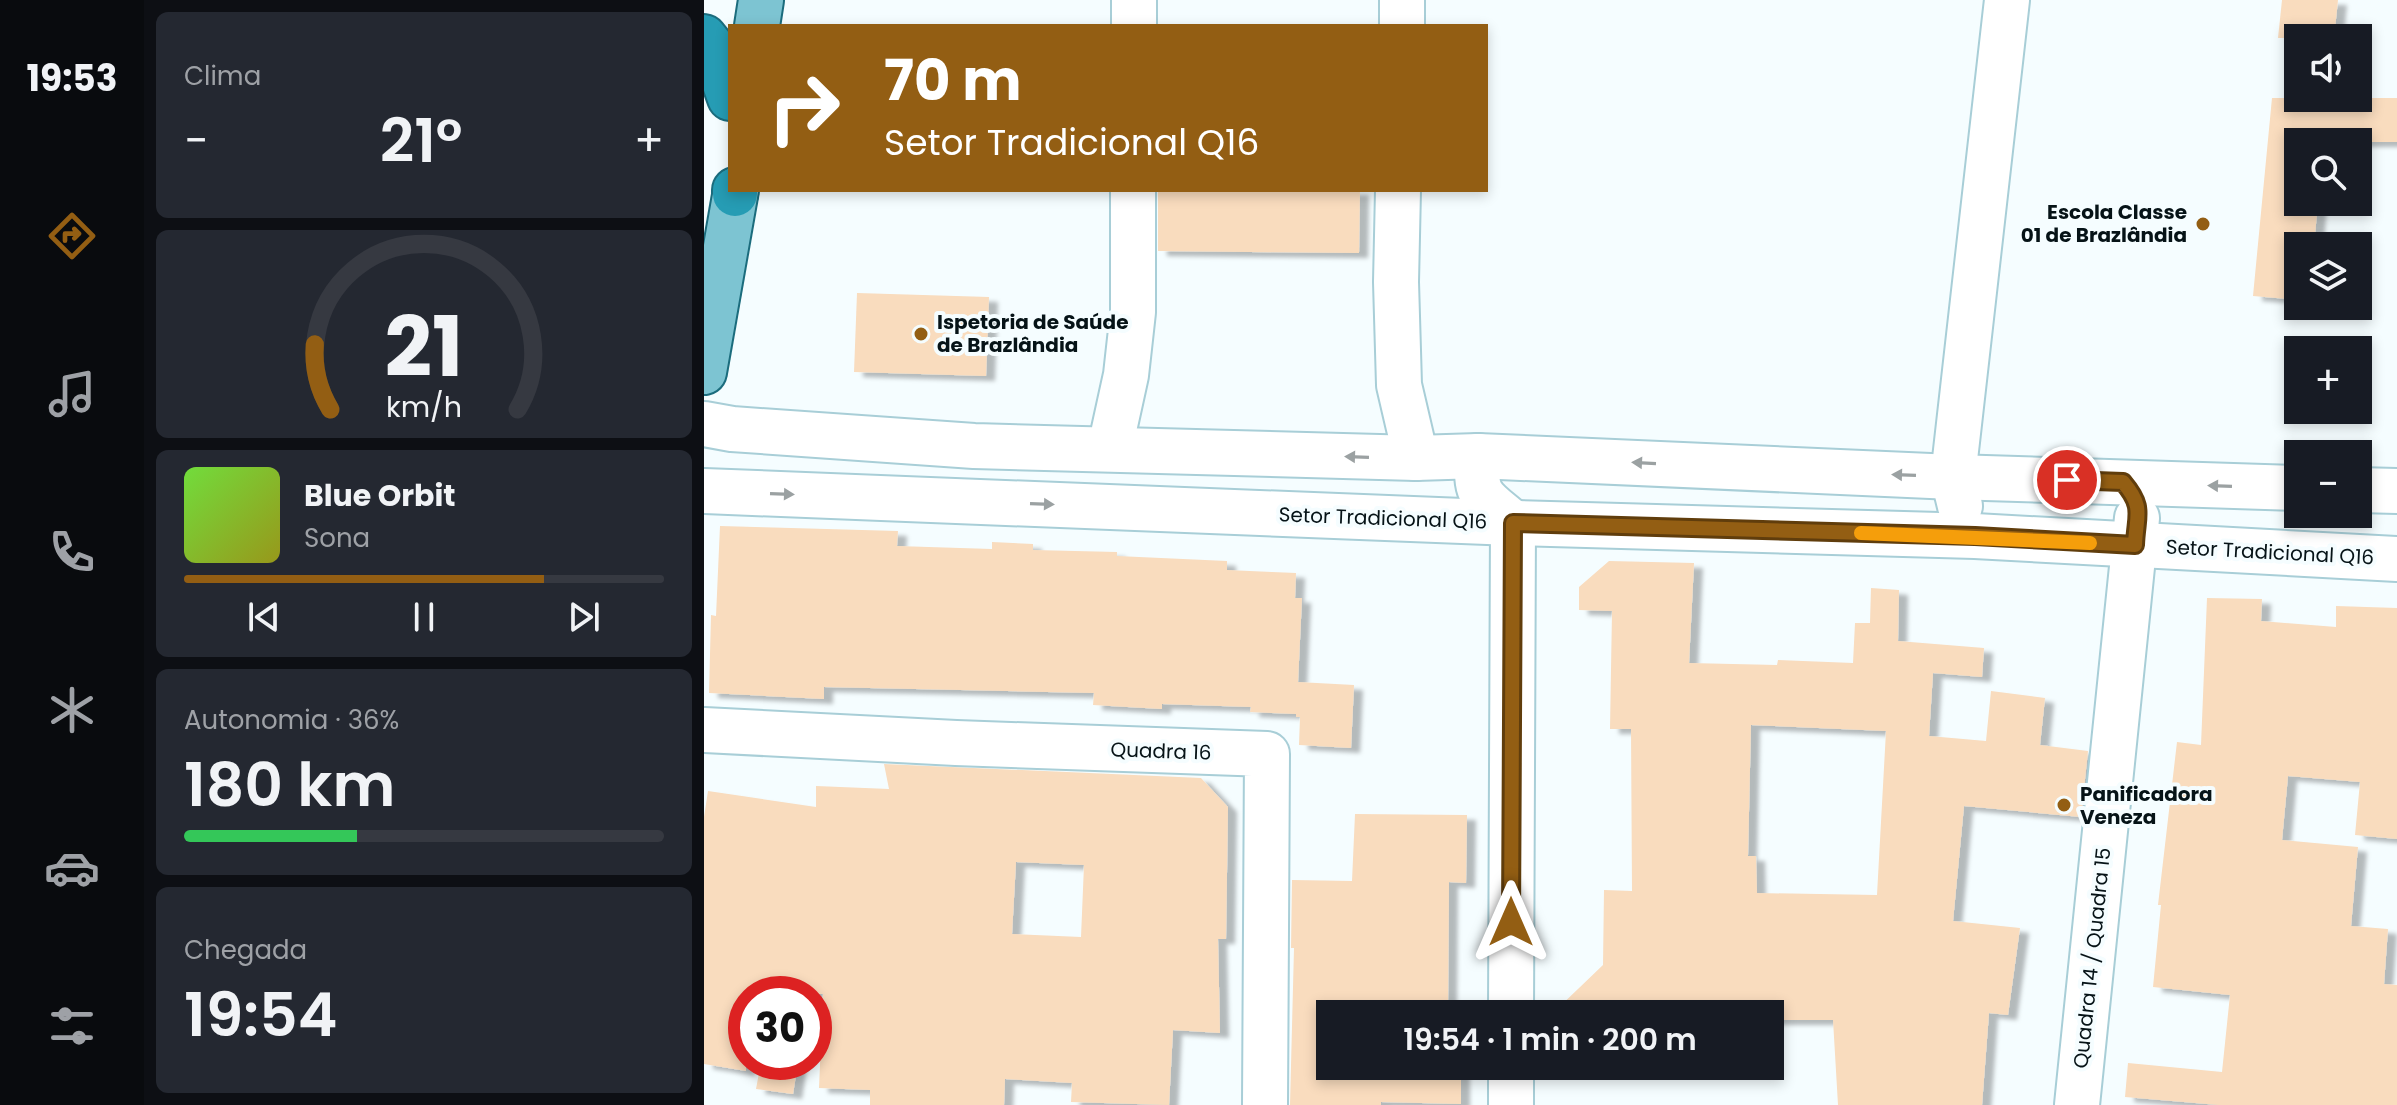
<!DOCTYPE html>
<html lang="pt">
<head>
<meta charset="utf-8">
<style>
	:root { --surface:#171b24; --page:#242831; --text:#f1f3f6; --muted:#9ea1a6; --line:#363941; --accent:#935e13 }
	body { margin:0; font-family:Poppins,sans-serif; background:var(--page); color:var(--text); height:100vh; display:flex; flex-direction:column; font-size:30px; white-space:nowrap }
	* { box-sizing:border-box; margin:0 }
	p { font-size:26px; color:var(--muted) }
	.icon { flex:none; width:44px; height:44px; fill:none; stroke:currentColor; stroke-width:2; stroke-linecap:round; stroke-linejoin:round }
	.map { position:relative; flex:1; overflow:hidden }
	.details { display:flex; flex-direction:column; gap:12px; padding:12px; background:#0d0f14; width:560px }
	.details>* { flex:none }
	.guide { position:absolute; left:24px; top:24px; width:760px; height:168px; border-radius:0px; box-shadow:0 4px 12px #0003; background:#935e13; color:#fff; overflow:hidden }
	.controls { position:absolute; left:1580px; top:24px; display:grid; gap:16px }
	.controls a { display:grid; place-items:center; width:88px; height:88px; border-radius:0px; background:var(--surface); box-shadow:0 4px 12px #0003; font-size:40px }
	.speed { position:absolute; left:24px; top:976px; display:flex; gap:16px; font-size:40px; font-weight:700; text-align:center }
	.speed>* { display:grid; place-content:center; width:104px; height:104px; border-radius:50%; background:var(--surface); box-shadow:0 4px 12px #0003; line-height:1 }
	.speed .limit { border:12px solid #d22; background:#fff; color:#111 }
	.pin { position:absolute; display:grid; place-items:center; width:68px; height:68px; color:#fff; margin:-34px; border:4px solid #fff; border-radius:50%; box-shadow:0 2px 8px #0007 }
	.me { position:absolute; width:88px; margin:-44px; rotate:0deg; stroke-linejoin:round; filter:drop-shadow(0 0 6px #0008) }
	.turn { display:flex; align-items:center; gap:28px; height:168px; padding:0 24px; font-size:36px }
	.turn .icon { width:104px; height:104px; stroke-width:2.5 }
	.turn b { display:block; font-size:56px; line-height:68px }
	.big { font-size:60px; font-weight:600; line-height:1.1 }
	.details .tile { flex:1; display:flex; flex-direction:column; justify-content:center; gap:12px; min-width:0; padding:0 28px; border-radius:12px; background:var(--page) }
	.details .dial { align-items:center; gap:0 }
	.dial svg { height:208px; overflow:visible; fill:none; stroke:var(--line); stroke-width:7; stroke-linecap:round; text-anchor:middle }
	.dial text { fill:var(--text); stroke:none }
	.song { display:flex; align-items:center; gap:24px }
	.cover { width:96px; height:96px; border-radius:12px; background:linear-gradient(135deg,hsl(100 70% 55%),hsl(60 70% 35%)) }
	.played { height:8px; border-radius:4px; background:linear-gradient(90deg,var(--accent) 75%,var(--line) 75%) }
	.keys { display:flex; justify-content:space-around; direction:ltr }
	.heat { display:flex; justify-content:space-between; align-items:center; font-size:44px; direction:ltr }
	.charge { height:12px; border-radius:6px; background:linear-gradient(90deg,#34c759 36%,var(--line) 0) }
	.trip { position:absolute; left:612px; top:1000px; width:468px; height:80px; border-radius:0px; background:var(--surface); box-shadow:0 4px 12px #0003; font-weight:600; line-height:80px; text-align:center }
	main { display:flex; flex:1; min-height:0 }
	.menu { display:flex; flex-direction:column; width:144px; justify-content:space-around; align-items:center; background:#090b0e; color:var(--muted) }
	.menu .icon { width:56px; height:56px }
	.menu .active { color:var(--accent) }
	.menu b { font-size:36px; color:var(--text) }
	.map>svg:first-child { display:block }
	.building { fill:#f9dcbe; fill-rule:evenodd; filter:url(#shadow) }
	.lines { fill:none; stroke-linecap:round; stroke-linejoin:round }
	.minor-casing { stroke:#a8ced7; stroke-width:48 }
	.major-casing { stroke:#1b6c7d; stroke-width:48 }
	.highway-casing { stroke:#1b6c7d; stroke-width:48 }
	.minor { stroke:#fff; stroke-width:44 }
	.major { stroke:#7dc4d2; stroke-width:44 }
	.highway { stroke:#269cb4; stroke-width:44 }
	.oneway { fill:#9ba1a2 }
	.route-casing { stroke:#603d0c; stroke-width:20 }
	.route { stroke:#935e13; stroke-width:14 }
	.slow { stroke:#f59e0b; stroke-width:14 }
	.poi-dot { fill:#935e13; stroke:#f5fdff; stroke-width:3 }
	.labels { text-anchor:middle; stroke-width:8; stroke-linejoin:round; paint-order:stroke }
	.poi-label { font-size:20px; font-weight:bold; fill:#061317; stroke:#f5fdff; text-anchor:start }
	.street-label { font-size:20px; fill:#061317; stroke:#f5fdff }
</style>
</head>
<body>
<main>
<nav class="menu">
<b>19:53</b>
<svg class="icon active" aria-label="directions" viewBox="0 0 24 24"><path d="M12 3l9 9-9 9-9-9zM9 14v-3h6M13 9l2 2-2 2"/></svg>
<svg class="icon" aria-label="music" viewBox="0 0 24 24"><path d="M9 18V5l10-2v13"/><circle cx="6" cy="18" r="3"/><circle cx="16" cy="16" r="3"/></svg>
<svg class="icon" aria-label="phone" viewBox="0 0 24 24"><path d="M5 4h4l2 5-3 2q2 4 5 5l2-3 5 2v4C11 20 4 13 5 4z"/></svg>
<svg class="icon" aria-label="climate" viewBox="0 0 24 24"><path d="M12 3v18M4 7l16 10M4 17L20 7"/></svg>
<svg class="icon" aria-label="car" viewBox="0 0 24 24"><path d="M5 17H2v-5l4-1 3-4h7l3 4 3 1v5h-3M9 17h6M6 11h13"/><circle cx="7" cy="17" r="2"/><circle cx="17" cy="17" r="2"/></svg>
<svg class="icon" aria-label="filters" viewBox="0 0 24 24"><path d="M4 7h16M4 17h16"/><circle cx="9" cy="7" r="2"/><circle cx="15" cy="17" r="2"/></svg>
</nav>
<section class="details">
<div class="tile"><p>Clima</p>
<div class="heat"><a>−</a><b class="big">21°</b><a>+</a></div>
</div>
<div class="tile dial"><svg viewBox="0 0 100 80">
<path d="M14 69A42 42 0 1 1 86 69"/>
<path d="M14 69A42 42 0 0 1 8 44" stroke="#935e13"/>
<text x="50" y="56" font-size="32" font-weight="700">21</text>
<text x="50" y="72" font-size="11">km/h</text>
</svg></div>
<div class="tile">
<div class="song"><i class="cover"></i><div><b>Blue Orbit</b><p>Sona</p></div></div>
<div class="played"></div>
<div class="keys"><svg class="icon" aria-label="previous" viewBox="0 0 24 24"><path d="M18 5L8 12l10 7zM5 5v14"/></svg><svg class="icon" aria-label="pause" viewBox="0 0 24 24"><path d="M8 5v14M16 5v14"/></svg><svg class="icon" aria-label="next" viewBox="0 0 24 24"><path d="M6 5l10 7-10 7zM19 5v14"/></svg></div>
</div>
<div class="tile"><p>Autonomia · 36%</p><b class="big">180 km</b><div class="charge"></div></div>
<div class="tile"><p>Chegada</p><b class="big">19:54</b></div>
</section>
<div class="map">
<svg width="1693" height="1105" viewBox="0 0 1693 1105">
	<defs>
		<filter id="shadow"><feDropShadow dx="9" dy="5" stdDeviation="2" flood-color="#0004"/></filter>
	</defs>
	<rect width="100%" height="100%" fill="#f5fdff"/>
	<g class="building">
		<polygon points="1578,0 1634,0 1630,38 1574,38"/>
		<polygon points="1568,98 1693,98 1693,142 1594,142 1594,202 1614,202 1610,246 1594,246 1594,300 1549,296"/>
		<polygon points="454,190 656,190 655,253 454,251"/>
		<polygon points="153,293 285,297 282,376 150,372"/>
		<polygon points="16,526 194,531 193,546 288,549 288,542 329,544 329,550 413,552 413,556 523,561 523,570 592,573 591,598 598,598 594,682 650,685 647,748 595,745 596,717 592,717 592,714 546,712 547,707 458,704 458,709 389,705 390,693 120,687 120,699 5,693 7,615 12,616"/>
		<path d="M 905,561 L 990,563 L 985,663 L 1073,665 L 1074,660 L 1149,663 L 1151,623 L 1166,623 L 1167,588 L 1195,590 L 1194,641 L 1280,648 L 1278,677 L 1229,673 L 1225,736 L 1282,741 L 1287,691 L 1341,698 L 1336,745 L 1384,751 L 1377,817 L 1260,806 L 1249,921 L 1316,928 L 1304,1015 L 1285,1013 L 1278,1105 L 1134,1105 L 1129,1020 L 1066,1020 L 1066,1014 L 850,1012 L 899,965 L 900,890 L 928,891 L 927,729 L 906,729 L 908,611 L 875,610 L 875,587 ZM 1047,725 L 1182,731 L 1173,895 L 1053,893 L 1052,856 L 1044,856 Z"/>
		<polygon points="1503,598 1558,599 1557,621 1632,627 1632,606 1693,608 1693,839 1651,835 1656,782 1584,776 1578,840 1654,847 1647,926 1684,929 1680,984 1693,985 1693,1105 1515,1105 1421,1097 1424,1063 1518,1072 1526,995 1449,987 1457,905 1454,905 1473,742 1497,745"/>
		<path d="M 180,764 L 497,778 L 524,807 L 522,939 L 514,939 L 516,1033 L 469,1030 L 465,1105 L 367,1102 L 368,1083 L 301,1079 L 300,1105 L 166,1105 L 166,1090 L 115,1088 L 119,994 L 42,994 L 42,1071 L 0,1064 L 0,817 L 4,791 L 112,807 L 112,786 L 185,789 ZM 312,862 L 380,865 L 377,937 L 308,934 Z"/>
		<polygon points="651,814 763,815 762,883 745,882 744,1007 655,1006 655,1014 626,1014 626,1066 757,1066 757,1104 677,1102 677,1105 586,1105 590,948 587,948 588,880 648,881"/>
		<polygon points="57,1062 94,1062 89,1094 52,1089"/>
	</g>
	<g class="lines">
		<defs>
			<g id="minor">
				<polyline points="430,26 430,0"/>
				<polyline points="698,26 698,0"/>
				<polyline points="694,190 692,282 695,385 712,458"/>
				<polyline points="0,424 28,429 270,446 712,458 774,456 1249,477 1594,488"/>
				<polyline points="406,448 422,375 429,312 429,190"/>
				<path d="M 774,456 C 770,498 779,497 809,523 L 807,1014"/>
				<polyline points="1654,490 1693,491"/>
				<polyline points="0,491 809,523 1271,536 1693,559"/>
				<polyline points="1256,506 1249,477 1303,0"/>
				<polyline points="0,730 252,743 563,754 561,1105"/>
				<polyline points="807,1105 807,1066"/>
				<polyline points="1373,1105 1433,518"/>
			</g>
			<g id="major">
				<polyline points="53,26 57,0"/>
				<polyline points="0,372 32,190"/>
			</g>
			<g id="highway">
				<polyline points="0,37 8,47 26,98"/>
				<polyline points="31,190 31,194"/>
			</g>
		</defs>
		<use href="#minor" class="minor-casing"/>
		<use href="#major" class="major-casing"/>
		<use href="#highway" class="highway-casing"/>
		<use href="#minor" class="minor"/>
		<use href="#major" class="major"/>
		<use href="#highway" class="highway"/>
	</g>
	<defs><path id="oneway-solid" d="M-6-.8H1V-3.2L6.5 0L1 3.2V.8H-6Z" transform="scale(2)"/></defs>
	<g class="oneway">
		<use href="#oneway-solid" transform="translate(653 457) rotate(-178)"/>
		<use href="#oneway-solid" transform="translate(940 463) rotate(-177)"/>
		<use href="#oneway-solid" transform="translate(1200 475) rotate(-178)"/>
		<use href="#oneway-solid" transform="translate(1516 486) rotate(-178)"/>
		<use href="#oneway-solid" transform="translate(78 494) rotate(2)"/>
		<use href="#oneway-solid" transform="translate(338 504) rotate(2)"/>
	</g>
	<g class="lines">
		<defs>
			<path id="route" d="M 807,922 L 809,523 L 1271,536 L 1431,545 C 1432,515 1441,508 1419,482 L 1363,480"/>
		</defs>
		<use href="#route" class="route-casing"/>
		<use href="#route" class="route"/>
		<polyline class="slow" points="1157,533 1386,543"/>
	</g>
	<g class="poi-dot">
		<circle cx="1499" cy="224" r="8"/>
		<circle cx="217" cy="334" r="8"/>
		<circle cx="1360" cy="805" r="8"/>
	</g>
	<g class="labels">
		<g class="poi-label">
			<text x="1483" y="219" text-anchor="end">Escola Classe<tspan x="1483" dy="23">01 de Brazlândia</tspan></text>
			<text x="233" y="329">Ispetoria de Saúde<tspan x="233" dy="23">de Brazlândia</tspan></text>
			<text x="1376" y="801">Panificadora<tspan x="1376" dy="23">Veneza</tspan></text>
		</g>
		<g class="street-label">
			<text transform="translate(679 518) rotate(2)" y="7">Setor Tradicional Q16</text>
			<text transform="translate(1566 552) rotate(3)" y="7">Setor Tradicional Q16</text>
			<text transform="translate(457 751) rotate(2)" y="7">Quadra 16</text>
			<text transform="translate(1388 958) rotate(-84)" y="7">Quadra 14 / Quadra 15</text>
		</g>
	</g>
</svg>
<div class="controls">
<a><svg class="icon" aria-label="sound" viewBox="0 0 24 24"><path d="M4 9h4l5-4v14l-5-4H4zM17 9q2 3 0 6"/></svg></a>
<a><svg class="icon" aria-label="search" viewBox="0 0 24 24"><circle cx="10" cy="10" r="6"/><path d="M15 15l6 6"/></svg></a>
<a><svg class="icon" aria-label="layers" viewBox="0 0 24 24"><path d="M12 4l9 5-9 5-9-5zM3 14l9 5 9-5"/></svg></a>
<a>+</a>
<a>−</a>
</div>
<div class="speed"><div class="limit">30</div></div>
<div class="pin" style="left:1363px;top:480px;background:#d93025"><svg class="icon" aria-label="arrive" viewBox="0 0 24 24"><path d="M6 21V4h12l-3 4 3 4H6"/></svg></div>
<svg class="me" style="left:807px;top:922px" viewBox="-20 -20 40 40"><path d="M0-17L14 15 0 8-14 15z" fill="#935e13" stroke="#fff" stroke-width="4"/></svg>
<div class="trip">19:54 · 1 min · 200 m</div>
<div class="guide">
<div class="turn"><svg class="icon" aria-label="right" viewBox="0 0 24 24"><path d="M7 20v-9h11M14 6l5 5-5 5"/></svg><div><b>70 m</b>Setor Tradicional Q16</div></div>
</div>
</div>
</main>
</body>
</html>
